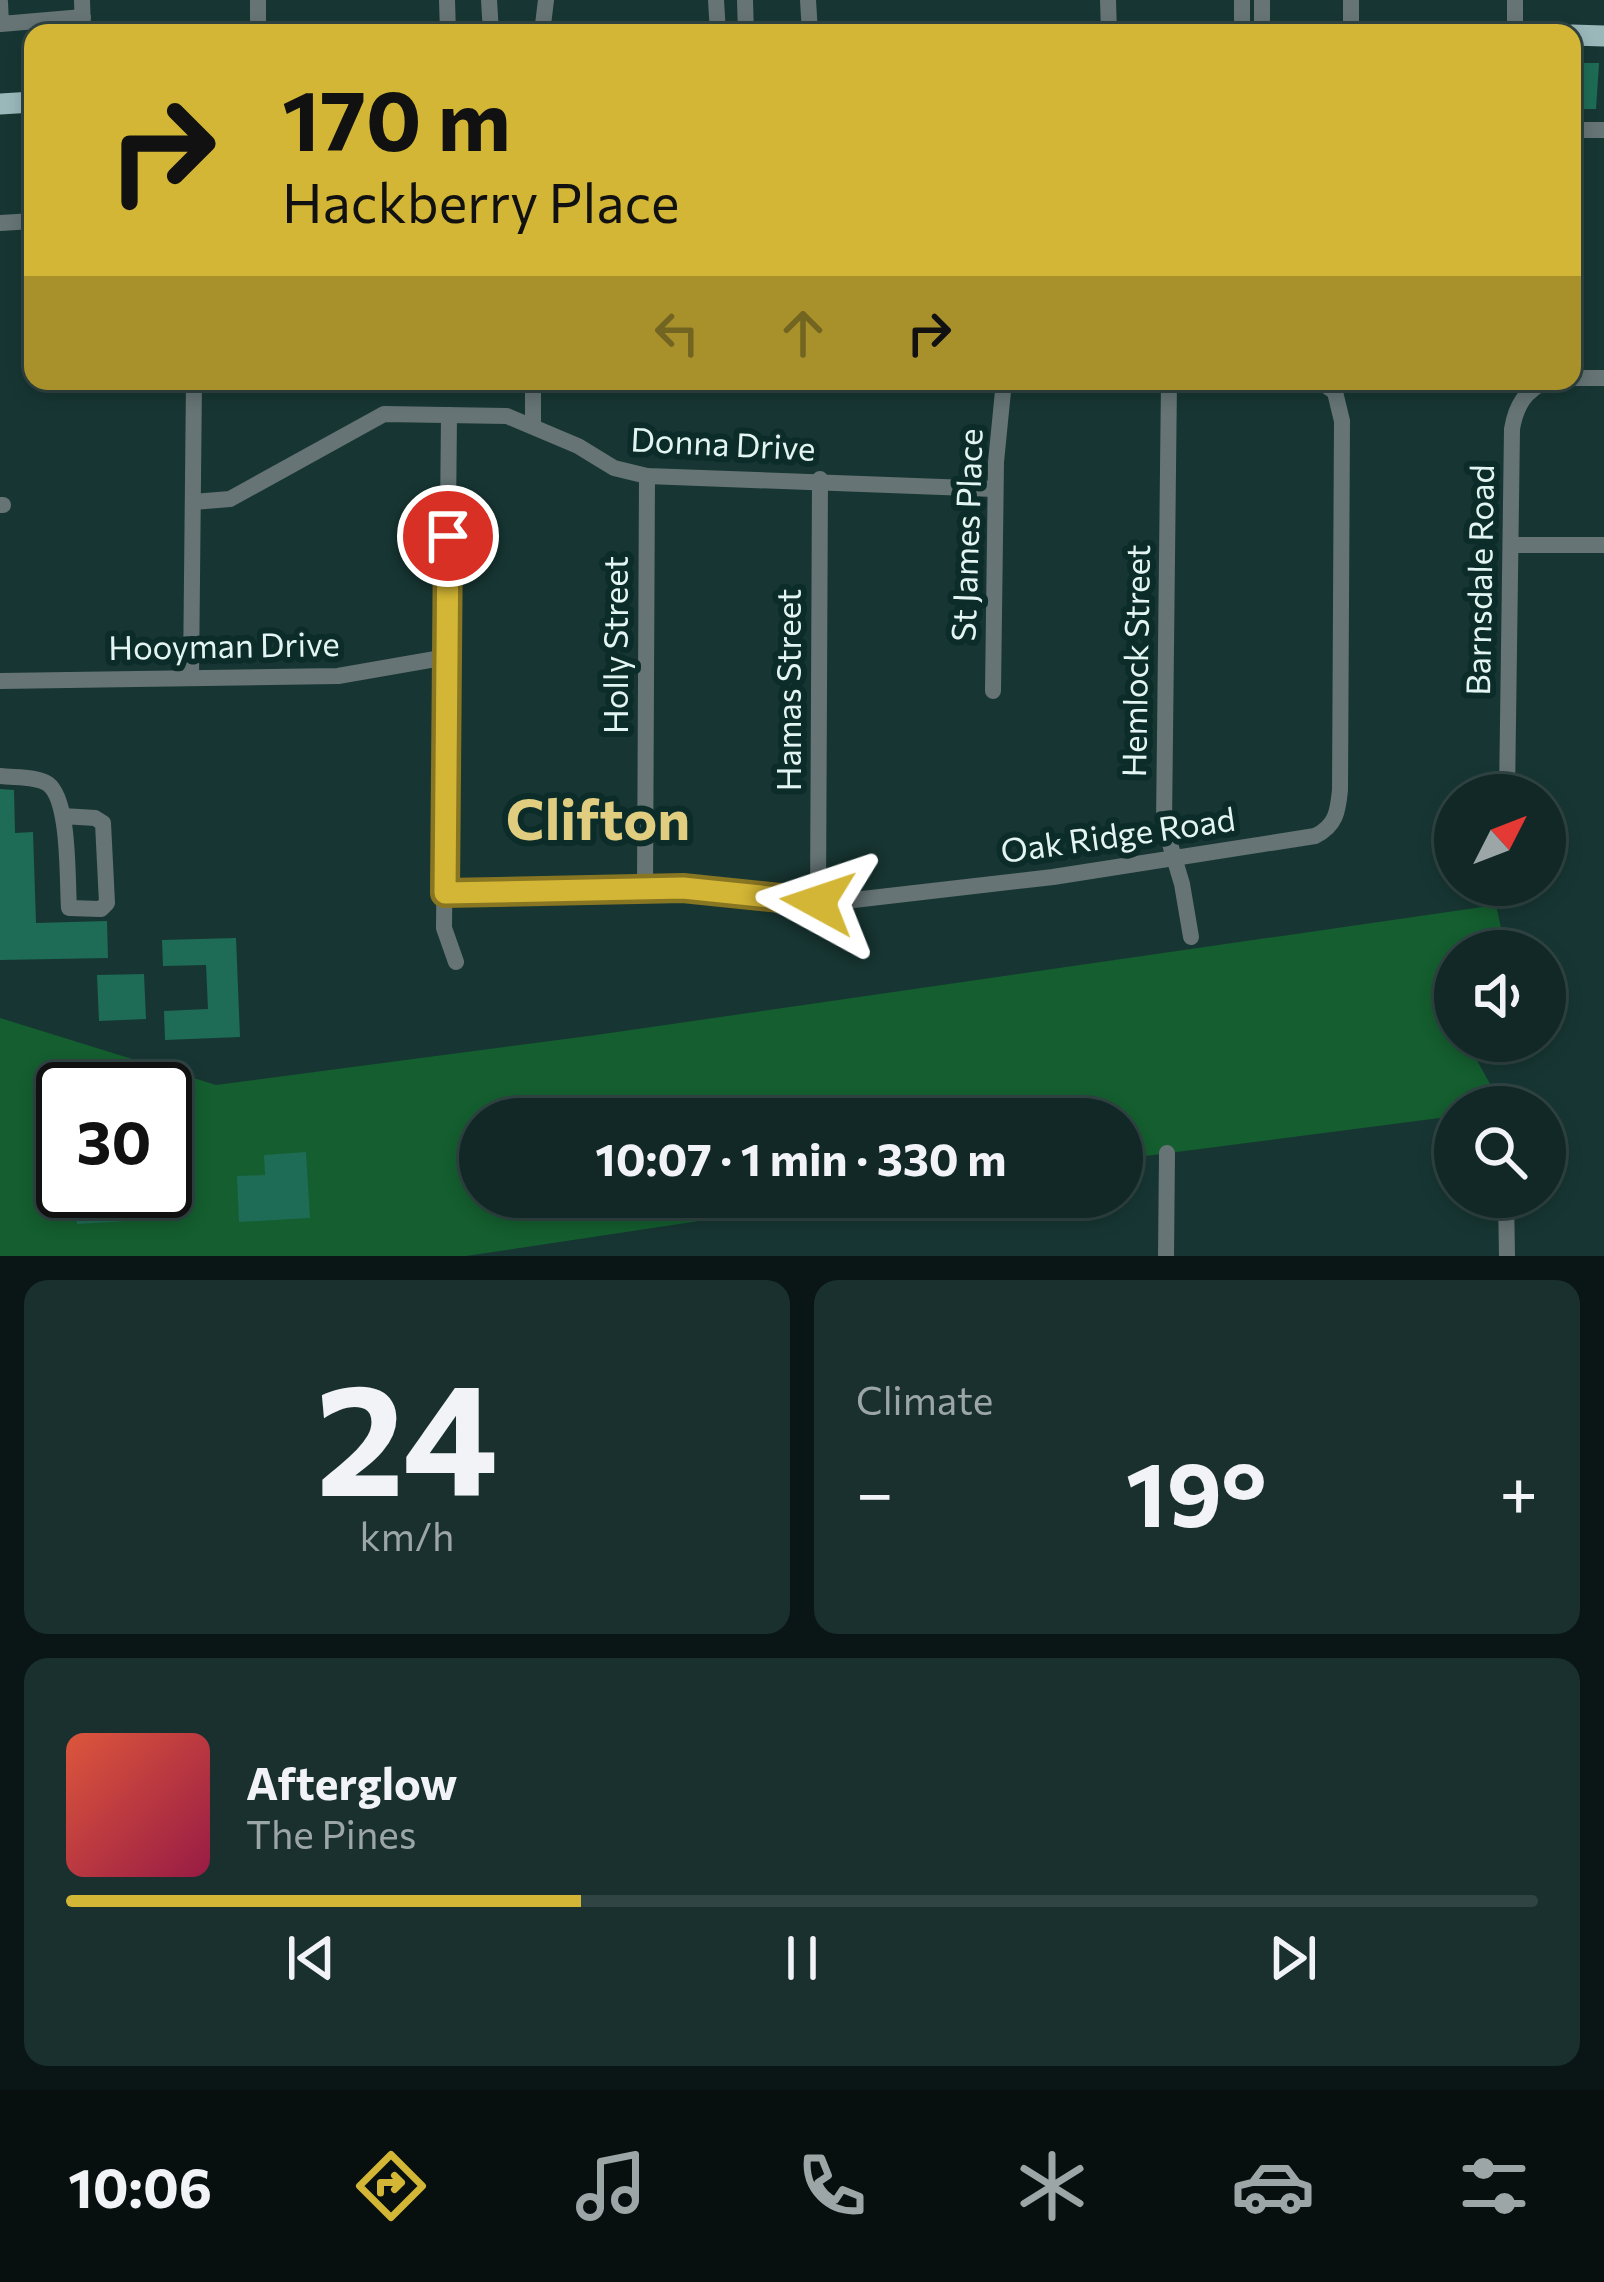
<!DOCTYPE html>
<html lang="en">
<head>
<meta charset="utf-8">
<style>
	:root { --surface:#112826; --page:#1a302e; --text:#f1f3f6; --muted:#9ca6a7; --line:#304443; --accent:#d3b635 }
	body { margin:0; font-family:Commissioner,sans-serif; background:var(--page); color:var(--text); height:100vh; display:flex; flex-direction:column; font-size:45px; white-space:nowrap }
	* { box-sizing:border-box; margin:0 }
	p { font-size:39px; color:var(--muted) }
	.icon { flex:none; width:66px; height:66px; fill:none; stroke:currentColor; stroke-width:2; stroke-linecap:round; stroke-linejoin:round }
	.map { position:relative; height:1256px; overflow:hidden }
	.drawer { display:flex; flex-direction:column; gap:24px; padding:24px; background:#091615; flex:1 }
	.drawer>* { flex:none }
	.banner { position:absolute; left:24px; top:24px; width:1557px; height:366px; border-radius:24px; box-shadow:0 6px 18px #0003,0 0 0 3px var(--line); background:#d3b635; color:#111; overflow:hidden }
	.needle { width:78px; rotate:48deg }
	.controls { position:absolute; left:1434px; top:774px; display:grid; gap:24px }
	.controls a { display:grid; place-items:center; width:132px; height:132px; border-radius:50%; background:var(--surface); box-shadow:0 6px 18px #0003,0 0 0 3px var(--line); font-size:60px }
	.speed { position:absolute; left:36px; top:1062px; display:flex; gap:24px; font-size:60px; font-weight:700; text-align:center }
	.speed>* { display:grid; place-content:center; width:156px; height:156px; border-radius:50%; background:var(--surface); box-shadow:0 6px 18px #0003,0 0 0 3px var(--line); line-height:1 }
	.speed .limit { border:6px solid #111; border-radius:18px; background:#fff; color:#111 }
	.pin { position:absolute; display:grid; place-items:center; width:102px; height:102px; color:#fff; margin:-51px; border:6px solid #fff; border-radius:50%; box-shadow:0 3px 12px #0007 }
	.me { position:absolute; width:132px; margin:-66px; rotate:275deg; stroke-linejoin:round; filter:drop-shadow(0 0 9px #0008) }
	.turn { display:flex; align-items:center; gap:42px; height:252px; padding:0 60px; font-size:54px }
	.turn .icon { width:156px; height:156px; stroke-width:2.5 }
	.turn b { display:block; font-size:84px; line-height:102px }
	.lanes { display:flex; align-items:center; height:114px; padding:0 60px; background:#0003; justify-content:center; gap:60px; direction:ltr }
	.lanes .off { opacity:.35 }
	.big { font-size:90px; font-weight:700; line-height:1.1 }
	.drawer .widget { flex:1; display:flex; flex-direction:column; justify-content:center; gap:18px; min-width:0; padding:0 42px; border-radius:24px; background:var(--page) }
	.drawer .dial { align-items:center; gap:0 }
	.dial b { font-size:156px; line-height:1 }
	.song { display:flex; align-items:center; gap:36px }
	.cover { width:144px; height:144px; border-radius:18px; background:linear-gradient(135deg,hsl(10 70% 55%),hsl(340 70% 35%)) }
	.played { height:12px; border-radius:6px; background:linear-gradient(90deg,var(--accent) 35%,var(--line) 35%) }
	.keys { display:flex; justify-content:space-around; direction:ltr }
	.heat { display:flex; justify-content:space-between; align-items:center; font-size:66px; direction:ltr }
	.drawer .tiles { flex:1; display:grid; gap:24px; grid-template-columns:1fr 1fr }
	.widget:last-child { grid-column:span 2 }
	.trip { position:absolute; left:459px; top:1098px; width:684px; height:120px; border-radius:60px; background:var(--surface); box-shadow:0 6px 18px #0003,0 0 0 3px var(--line); font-weight:700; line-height:120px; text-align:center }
	.tab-bar { display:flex; height:192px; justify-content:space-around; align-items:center; background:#07100f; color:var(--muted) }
	.tab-bar .icon { width:84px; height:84px }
	.tab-bar .selected { color:var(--accent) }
	.tab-bar b { font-size:54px; color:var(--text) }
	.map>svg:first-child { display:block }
	.green { fill:#145e2f; fill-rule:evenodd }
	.building { fill:#1e6c55 }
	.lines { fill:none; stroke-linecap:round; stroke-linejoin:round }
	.minor { stroke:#667475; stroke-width:16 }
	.major { stroke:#9ab7ba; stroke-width:21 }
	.route-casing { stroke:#897622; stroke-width:30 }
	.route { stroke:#d3b635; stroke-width:21 }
	.labels { text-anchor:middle; stroke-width:12; stroke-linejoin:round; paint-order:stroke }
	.street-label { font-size:33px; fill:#e3f5f2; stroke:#0c2c29 }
	.town-label { font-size:57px; font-weight:bold; fill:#e0cd7f; stroke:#0c2c29 }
</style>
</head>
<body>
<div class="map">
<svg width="1604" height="1256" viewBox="0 0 1604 1256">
	<rect width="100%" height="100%" fill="#173633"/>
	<g class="green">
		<polygon points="626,381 988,381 988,392"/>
		<path d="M 1496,905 L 1506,951 L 1455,951 L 1455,1041 L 1466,1041 L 1503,1107 L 1455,1107 L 1455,1116 L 1122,1159 L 1122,1119 L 480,1119 L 480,1197 L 858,1197 L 466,1256 L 0,1256 L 0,1018 L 216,1085 L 596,1035 ZM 63,1089 L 165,1089 L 165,1191 L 63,1191 Z"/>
	</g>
	<g class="building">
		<polygon points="1572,63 1599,63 1596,109 1572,109"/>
		<polygon points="0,789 14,790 15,833 33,832 36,923 107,921 108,958 0,960"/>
		<polygon points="236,938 240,1037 165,1040 164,1011 208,1009 206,965 163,966 162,940"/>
		<polygon points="144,974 146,1019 99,1021 97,975"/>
		<polygon points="306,1152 310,1218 239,1222 237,1176 265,1175 264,1155"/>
		<polygon points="75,1191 153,1191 153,1201 126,1202 127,1221 77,1224"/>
	</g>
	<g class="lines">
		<g class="minor">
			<polyline points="82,0 83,33"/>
			<polyline points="447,0 448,33"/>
			<polyline points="489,0 491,33"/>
			<polyline points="716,0 718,33"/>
			<polyline points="745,0 746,33"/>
			<polyline points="808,0 810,33"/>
			<polyline points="1108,0 1109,33"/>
			<polyline points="1242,0 1242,33"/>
			<polyline points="0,2 1,24 83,17"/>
			<polyline points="258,33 258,0"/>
			<polyline points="542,33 546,0"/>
			<polyline points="1262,33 1262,0"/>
			<polyline points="1351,33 1351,0"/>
			<polyline points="1515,33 1515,0"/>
			<polyline points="1572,130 1604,130"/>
			<polyline points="0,223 33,221"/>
			<polyline points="1572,378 1604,378"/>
			<polyline points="1169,381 1164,824 1182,884 1191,937"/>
			<polyline points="449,415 444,928 456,962"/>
			<polyline points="533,424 533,381"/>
			<polyline points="193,502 230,499 384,414 507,416 578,446 614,468 647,476 995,489"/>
			<polyline points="0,505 3,505"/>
			<polyline points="1511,545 1604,545"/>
			<polyline points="191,677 194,381"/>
			<polyline points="0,681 338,676 447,657"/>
			<polyline points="993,691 996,462 1004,381"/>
			<path d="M 0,776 C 14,778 37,776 48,784 C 70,800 67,880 69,908 L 101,909 L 107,903 L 103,823 L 95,818 L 63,816"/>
			<path d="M 1507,795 L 1512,429 C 1516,406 1525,390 1547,381"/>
			<polyline points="645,887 647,476"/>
			<path d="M 445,893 L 683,888 L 793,900 L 845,901 L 1053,877 L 1315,836 C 1336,826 1338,811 1340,790 L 1342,421 L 1335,392 L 1322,383 L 1307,381"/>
			<polyline points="818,901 820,479"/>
			<polyline points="1506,1197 1507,1256"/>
			<polyline points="1166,1256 1167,1153"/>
		</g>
		<g class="major">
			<polyline points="1572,35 1604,36"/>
			<polyline points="0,104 33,102"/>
		</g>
	</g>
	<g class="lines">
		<defs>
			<polyline id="route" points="448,536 445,893 683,888 818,902"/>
		</defs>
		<use href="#route" class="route-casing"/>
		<use href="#route" class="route"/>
	</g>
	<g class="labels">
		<g class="street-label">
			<text transform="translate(723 444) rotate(3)" y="12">Donna Drive</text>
			<text transform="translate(967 535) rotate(-88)" y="12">St James Place</text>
			<text transform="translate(1480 580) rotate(-89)" y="12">Barnsdale Road</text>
			<text transform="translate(616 645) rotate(-90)" y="12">Holly Street</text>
			<text transform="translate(224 646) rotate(-1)" y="12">Hooyman Drive</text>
			<text transform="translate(1136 661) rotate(-89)" y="12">Hemlock Street</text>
			<text transform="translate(789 690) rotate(-90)" y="12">Hamas Street</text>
			<text transform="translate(1118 835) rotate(-8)" y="12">Oak Ridge Road</text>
		</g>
		<g class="town-label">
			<text x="598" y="840">Clifton</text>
		</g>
	</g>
</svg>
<div class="controls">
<a><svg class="needle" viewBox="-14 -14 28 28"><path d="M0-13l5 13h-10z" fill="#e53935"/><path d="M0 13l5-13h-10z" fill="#9ca6a7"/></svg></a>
<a><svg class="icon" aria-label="sound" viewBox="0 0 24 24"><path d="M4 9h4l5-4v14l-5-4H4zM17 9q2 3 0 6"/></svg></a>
<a><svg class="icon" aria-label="search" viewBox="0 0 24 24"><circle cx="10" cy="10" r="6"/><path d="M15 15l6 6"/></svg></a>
</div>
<div class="speed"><div class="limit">30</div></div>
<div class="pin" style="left:448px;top:536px;background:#d93025"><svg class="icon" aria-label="arrive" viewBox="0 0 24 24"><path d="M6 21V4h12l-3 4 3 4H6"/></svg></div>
<svg class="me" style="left:818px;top:902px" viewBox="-20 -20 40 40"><path d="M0-17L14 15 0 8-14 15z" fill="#d3b635" stroke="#fff" stroke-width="4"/></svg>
<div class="trip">10:07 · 1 min · 330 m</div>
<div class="banner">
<div class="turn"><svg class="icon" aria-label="right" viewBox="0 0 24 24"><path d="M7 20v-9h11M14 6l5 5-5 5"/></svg><div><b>170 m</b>Hackberry Place</div></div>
<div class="lanes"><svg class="icon off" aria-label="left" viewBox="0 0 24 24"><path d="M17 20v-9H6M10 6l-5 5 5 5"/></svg><svg class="icon off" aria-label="ahead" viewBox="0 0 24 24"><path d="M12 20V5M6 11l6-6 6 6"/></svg><svg class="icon" aria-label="right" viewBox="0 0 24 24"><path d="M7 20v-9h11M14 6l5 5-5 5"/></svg></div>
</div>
</div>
<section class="drawer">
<div class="tiles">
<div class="widget dial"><b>24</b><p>km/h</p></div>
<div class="widget"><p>Climate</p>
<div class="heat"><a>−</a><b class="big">19°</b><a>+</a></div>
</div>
<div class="widget">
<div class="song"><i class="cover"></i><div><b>Afterglow</b><p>The Pines</p></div></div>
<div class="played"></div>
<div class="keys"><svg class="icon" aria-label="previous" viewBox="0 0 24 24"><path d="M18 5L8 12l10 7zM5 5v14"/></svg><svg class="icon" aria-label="pause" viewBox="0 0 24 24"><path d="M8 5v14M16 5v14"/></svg><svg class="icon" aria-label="next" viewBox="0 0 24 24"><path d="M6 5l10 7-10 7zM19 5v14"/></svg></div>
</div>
</div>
</section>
<nav class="tab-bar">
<b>10:06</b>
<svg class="icon selected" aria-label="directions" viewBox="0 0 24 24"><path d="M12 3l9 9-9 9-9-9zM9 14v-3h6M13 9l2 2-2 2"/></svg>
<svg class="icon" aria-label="music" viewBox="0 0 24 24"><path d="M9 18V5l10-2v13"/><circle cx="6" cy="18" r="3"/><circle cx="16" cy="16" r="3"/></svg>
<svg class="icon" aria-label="phone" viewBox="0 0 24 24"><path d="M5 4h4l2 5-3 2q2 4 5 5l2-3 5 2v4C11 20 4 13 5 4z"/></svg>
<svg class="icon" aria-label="climate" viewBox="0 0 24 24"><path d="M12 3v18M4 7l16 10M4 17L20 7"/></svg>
<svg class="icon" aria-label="car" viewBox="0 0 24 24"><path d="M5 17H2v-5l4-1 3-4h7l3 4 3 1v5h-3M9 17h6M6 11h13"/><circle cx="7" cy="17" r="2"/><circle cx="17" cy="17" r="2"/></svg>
<svg class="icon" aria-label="filters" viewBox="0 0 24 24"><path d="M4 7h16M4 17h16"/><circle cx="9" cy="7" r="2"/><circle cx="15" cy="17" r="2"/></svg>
</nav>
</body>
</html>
